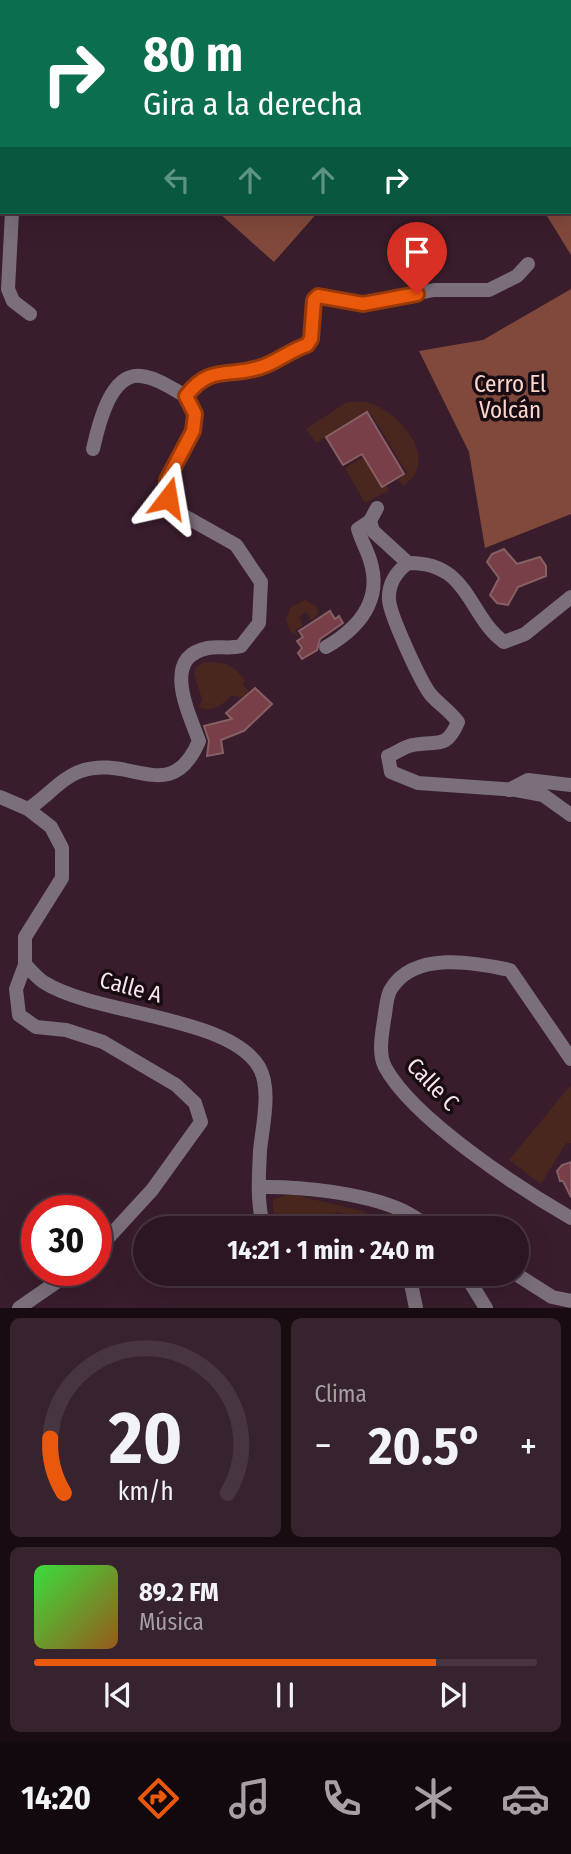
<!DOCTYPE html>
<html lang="es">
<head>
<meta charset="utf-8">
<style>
	:root { --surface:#2b1621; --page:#37232e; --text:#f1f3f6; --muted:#a69fa5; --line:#47353f; --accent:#ea580c }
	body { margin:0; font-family:"Fira Sans Condensed",sans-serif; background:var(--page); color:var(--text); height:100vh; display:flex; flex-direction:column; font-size:26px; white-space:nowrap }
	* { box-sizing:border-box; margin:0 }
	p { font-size:23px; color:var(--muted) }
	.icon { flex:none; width:38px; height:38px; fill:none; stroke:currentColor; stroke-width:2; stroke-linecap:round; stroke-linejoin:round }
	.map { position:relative; height:1308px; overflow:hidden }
	.panel { display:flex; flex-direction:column; gap:10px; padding:10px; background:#180c12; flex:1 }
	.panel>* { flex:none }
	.hud { position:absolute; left:0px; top:0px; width:572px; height:214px; box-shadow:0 7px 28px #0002,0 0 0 2px var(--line); background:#0b6e4f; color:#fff; overflow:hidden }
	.speed { position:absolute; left:21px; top:1195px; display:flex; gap:14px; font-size:35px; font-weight:700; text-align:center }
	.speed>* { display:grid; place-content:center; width:91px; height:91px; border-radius:50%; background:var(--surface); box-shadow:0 7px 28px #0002,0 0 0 2px var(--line); line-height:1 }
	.speed .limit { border:10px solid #d22; background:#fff; color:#111 }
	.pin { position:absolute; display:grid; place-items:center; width:60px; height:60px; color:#fff; margin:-72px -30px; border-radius:50% 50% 50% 0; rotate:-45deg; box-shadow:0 0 7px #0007 }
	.pin .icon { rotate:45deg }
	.me { position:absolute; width:77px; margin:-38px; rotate:14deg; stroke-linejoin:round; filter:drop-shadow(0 0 5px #0008) }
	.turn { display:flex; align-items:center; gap:24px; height:147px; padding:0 28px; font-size:32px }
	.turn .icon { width:91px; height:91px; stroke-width:2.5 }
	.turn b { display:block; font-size:49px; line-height:60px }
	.lanes { display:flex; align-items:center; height:66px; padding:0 28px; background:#0003; justify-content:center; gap:35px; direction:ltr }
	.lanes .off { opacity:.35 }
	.big { font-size:52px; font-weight:700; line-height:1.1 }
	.panel .widget { flex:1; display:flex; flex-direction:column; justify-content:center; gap:10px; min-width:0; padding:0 24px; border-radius:10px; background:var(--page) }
	.panel .dial { align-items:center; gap:0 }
	.dial svg { height:182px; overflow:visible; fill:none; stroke:var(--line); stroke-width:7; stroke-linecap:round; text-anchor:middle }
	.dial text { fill:var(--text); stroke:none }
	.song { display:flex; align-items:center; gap:21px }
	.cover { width:84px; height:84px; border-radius:10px; background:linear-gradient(135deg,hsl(120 70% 55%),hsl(30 70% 35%)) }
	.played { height:7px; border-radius:4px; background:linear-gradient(90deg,var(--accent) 80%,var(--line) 80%) }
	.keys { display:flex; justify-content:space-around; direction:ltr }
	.heat { display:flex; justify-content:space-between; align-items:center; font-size:38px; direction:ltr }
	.panel .tiles { flex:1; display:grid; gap:10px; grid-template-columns:1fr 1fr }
	.widget:last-child { grid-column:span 2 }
	.trip { position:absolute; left:133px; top:1216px; width:396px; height:70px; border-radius:35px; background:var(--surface); box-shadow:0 7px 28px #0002,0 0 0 2px var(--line); font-weight:700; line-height:70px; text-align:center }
	.tabs { display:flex; height:112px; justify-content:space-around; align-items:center; background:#11090d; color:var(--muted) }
	.tabs .icon { width:49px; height:49px }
	.tabs .on { color:var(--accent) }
	.tabs b { font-size:32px; color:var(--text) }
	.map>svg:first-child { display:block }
	.green { fill:#4a271e }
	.forest { fill:#81493b }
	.building { fill:#783f48; stroke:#866064; stroke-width:2 }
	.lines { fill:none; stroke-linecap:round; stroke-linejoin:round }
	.minor { stroke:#7a6f7b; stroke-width:14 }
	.route-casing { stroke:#983908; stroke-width:18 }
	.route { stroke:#ea580c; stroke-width:12 }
	.labels { text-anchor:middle; stroke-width:7; stroke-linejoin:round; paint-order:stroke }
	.park-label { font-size:23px; fill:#fbd6cc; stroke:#180c12 }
	.street-label { font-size:23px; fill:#f8e5ee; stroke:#180c12 }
</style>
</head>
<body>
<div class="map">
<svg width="571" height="1308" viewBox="0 0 571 1308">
	<rect width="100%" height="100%" fill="#391d2c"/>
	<g class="green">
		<path d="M 347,402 C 354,402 362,401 369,403 C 394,410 430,446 415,474 C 413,478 407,482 404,486 L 398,480 L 407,473 L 372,415 L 358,416 L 316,443 L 306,429 Z"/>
		<polygon points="364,457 381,486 385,484 389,490 365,503 345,468"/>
		<polygon points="305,600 316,606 319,614 311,620 306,612 299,617 303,625 295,630 299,637 291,632 286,619 291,607"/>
		<path d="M 204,662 C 224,663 232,662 245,681 L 243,685 L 249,692 L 240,698 L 233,695 C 223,703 213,714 199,707 L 202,699 L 194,674 L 196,667 Z"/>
		<polygon points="571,1085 571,1143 566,1143 541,1184 509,1160"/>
		<path d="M 291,1194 L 366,1212 L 367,1219 L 336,1212 L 331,1228 C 312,1228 265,1230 274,1199 Z"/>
	</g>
	<g class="forest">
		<polygon points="376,0 571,0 571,255 547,216 541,212 570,212 570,2"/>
		<polygon points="218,212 318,212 274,262"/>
		<polygon points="571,289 571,514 485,548 469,452 419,351 483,340"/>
	</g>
	<g class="building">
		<polygon points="367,412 404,474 382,487 362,454 343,465 326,437"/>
		<polygon points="504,549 517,564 540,557 546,566 546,576 518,587 508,605 497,603 490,595 499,578 487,562 492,554"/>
		<polygon points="330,611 335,619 339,616 343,623 320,639 317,650 302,659 298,653 302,648 297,641 303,637 299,631"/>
		<polygon points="255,688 272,704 244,731 221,740 223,753 207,756 209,741 204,726 232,719 226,713"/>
		<polygon points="571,1162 571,1197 563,1181 560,1181 557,1171 562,1165"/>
	</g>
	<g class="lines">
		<g class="minor">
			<polyline points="56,2 60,0"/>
			<polyline points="0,51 2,49"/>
			<polyline points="0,118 2,116"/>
			<polyline points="12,212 8,289 13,301 30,314"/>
			<path d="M 93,449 C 98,427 110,372 141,376 C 158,378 172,389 186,396"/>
			<polyline points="377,508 370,521 373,531 408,563"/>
			<path d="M 571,597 L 525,634 L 504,642 C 467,615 470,562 408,563 C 396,572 388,584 389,600 C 390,615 421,683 431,695 C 440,705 450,711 458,722 C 446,750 438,740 413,745 C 405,746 396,753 388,756 L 391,772 L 418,783 L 516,790 L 543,795 L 571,815"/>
			<path d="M 326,647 C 359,628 383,600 370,560 C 367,550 361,540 358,529 L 370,521"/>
			<polyline points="509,790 528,780 571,785"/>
			<path d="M 0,797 L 28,809 L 51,827 L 62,848 L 62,878 L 25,937 L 25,965 C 31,970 38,979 45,983 C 97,1015 229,1016 259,1067 C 272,1089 262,1128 260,1151 C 259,1174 257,1198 262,1220 L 278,1228"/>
			<path d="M 28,809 C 46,798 61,778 81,771 C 130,754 171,807 199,741 C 188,711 161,657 208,648 C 219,646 231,649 241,646 L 259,623 L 261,582 L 236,545 L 179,513 L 168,498 L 167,480 L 193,431 L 195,414 L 186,396 C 210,364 229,378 261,367 C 277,361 291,350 307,345 L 311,339 L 315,300 L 318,296 L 363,304 L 434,290 L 489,290 L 517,276 L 528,264"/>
			<polyline points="25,965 16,989 19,1015 36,1027 66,1030 103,1042 176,1085 195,1103 201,1122 152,1190 96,1251"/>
			<path d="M 571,1059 L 510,970 C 474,962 414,951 391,989 C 386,996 386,1011 384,1020 C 382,1034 378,1054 385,1067 C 413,1119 519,1188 571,1218"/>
			<path d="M 260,1187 C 300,1186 362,1193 399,1209 C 411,1214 421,1222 432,1228"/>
			<polyline points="409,1274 416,1308"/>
			<polyline points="465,1274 486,1308"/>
			<polyline points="516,1274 552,1297 571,1301"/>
			<polyline points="19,1308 74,1270"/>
		</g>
	</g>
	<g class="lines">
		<defs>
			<path id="route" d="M 168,498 L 167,480 L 193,431 L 195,414 L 186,396 C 210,364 229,378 261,367 C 277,362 291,350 307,345 L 311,339 L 314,300 L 318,296 L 363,304 L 417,294"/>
		</defs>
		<use href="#route" class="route-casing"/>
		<use href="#route" class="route"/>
	</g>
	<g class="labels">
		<g class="park-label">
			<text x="510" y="392">Cerro El<tspan x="510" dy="26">Volcán</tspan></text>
		</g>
		<g class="street-label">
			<text transform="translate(131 987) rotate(15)" y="8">Calle A</text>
			<text transform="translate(433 1084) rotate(46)" y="8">Calle C</text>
		</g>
	</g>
</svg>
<div class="speed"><div class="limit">30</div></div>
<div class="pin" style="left:417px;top:294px;background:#d93025"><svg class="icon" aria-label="arrive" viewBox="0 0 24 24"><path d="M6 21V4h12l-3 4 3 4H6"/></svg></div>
<svg class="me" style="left:168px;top:498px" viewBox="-20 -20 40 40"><path d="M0-17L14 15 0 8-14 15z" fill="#ea580c" stroke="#fff" stroke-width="4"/></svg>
<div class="trip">14:21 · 1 min · 240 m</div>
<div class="hud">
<div class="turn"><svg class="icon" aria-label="right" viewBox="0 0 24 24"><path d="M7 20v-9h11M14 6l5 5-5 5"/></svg><div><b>80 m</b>Gira a la derecha</div></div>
<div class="lanes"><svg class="icon off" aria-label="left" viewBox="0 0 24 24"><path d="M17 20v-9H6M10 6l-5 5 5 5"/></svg><svg class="icon off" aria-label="ahead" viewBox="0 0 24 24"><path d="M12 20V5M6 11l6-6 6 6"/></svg><svg class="icon off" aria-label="ahead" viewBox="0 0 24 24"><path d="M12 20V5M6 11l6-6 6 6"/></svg><svg class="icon" aria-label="right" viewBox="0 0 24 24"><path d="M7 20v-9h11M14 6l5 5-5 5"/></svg></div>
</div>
</div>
<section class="panel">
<div class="tiles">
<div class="widget dial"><svg viewBox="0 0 100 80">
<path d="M14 69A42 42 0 1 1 86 69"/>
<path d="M14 69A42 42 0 0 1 8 45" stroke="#ea580c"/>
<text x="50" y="56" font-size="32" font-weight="700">20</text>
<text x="50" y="72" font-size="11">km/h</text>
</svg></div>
<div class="widget"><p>Clima</p>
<div class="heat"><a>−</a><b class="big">20.5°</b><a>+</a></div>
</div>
<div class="widget">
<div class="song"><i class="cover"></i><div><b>89.2 FM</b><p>Música</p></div></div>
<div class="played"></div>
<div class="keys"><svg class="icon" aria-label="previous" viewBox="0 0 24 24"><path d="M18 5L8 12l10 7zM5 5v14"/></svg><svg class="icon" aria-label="pause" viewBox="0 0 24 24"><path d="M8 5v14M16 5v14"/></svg><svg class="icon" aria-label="next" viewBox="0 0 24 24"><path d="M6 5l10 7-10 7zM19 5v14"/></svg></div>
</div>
</div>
</section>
<nav class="tabs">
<b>14:20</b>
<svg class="icon on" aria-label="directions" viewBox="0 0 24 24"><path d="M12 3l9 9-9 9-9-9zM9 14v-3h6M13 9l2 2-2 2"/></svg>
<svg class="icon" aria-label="music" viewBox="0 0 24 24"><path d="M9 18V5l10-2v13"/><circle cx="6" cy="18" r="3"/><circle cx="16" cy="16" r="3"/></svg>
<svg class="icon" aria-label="phone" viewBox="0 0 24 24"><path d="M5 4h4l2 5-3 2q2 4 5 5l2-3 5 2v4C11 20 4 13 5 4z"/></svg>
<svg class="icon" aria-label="climate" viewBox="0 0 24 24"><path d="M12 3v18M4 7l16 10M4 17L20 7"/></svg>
<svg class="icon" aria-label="car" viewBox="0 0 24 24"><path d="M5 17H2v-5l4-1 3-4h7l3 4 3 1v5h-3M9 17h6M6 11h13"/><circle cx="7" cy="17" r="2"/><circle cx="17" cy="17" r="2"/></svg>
</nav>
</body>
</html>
